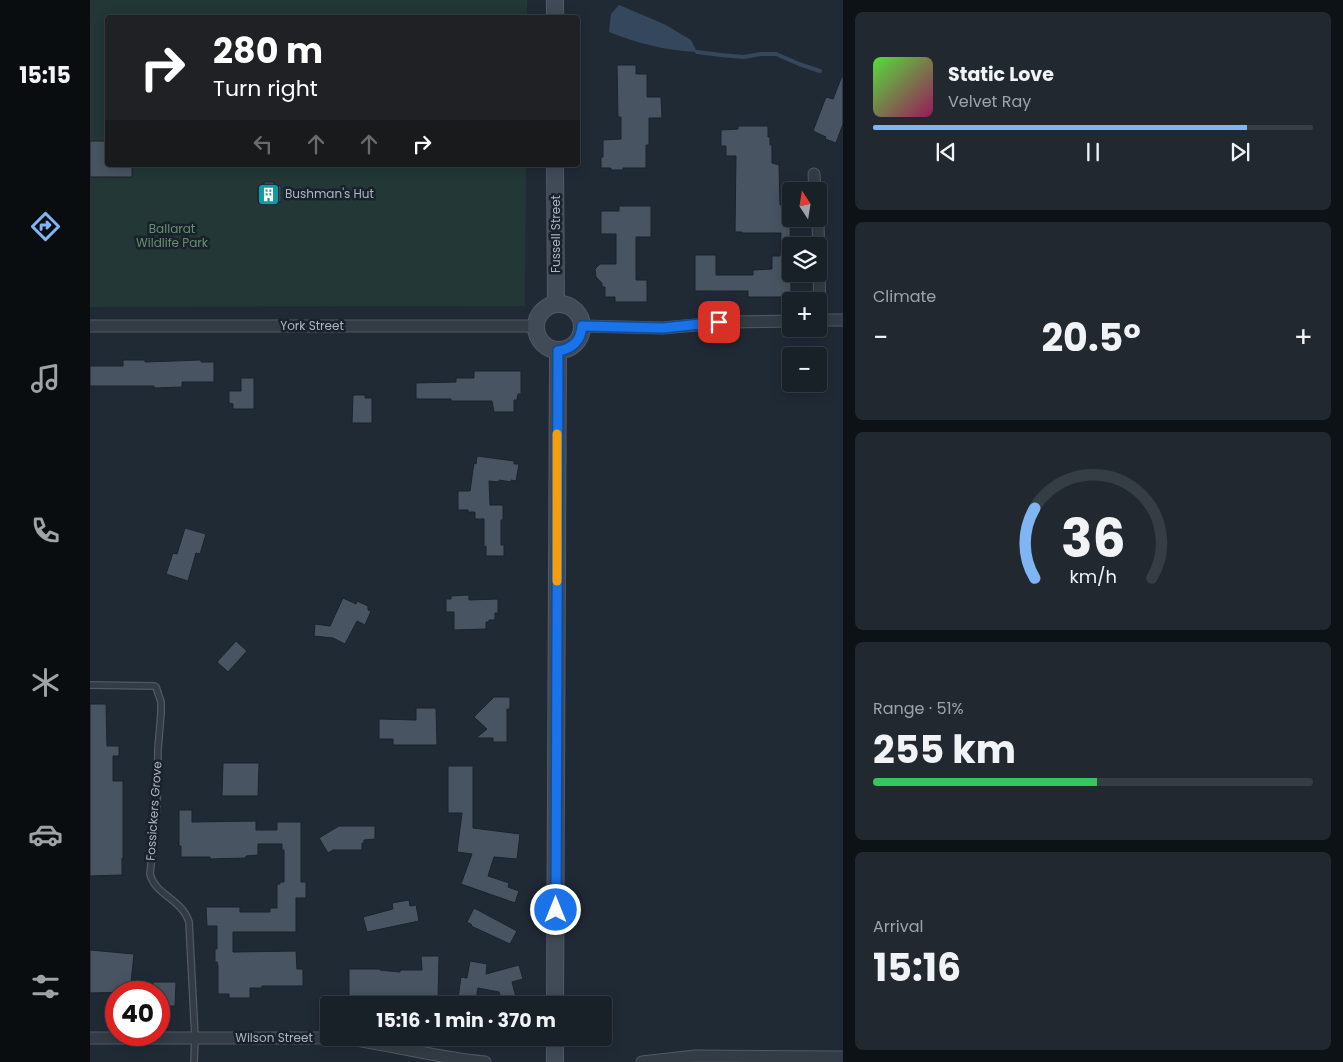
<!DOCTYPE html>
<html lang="en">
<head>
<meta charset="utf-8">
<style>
	:root { --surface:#182028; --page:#212830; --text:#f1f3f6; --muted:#9fa3a8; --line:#363e45; --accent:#81b4f3 }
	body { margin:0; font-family:Poppins,sans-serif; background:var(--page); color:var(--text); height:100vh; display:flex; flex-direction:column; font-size:19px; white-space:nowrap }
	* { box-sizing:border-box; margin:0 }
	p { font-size:16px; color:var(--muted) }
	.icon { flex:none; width:28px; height:28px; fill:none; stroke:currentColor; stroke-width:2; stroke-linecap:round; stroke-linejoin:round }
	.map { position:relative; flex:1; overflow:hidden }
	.panel { display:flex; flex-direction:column; gap:12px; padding:12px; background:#0d1216; width:500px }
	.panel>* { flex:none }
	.guide { position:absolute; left:15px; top:15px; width:475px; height:152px; border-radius:5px; box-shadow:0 2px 12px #0003,0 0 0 1px var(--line); background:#202124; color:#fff; overflow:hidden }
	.needle { width:32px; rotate:348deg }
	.buttons { position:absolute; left:692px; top:182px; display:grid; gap:10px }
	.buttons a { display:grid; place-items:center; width:45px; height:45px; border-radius:5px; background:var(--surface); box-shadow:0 2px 12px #0003,0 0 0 1px var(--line); font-size:25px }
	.speed { position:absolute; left:15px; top:981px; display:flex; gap:10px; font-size:25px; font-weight:700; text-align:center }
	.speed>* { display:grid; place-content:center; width:65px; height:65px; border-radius:50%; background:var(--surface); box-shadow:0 2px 12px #0003,0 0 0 1px var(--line); line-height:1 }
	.speed .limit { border:8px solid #d22; background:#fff; color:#111 }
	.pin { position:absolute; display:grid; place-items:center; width:42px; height:42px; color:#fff; margin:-21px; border-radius:10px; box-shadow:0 2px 8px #0006 }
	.me { position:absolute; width:55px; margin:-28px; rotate:0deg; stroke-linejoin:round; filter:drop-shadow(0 0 4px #0008) }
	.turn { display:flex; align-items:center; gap:18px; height:105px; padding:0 25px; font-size:22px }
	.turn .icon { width:65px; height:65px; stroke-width:2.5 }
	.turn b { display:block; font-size:35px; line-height:42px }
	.lanes { display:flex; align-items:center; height:48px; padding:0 25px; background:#0003; justify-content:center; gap:25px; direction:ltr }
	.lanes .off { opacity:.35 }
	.big { font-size:38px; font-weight:700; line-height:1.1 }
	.panel .widget { flex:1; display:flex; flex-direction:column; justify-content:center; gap:8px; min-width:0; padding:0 18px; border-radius:8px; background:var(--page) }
	.panel .dial { align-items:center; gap:0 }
	.dial svg { height:130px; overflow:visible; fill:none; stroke:var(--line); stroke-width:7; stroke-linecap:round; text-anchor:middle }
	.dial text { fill:var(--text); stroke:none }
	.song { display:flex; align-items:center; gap:15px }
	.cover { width:60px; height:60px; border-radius:8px; background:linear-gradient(135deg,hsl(110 70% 55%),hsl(330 70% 35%)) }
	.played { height:5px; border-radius:2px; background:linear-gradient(90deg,var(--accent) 85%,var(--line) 85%) }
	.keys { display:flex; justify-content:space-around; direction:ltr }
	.heat { display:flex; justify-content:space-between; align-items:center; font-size:28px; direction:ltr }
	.charge { height:8px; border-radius:4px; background:linear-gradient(90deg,#34c759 51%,var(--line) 0) }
	.trip { position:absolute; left:230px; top:996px; width:292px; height:50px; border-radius:5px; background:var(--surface); box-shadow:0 2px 12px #0003,0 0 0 1px var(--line); font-weight:700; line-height:50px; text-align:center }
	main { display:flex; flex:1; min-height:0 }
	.dock { display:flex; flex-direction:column; width:90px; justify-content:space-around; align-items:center; background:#0a0d10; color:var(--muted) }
	.dock .icon { width:35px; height:35px }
	.dock .current { color:var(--accent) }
	.dock b { font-size:22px; color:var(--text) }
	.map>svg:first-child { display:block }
	.green { fill:#233737 }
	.water { fill:#34475c }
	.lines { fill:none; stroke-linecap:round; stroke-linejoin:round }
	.stream { stroke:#34475c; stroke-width:4 }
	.building { fill:#485461; stroke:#1b232c }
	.lane-casing { stroke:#515964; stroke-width:8 }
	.street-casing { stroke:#515964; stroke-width:13 }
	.secondary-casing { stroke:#515964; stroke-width:18 }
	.lane { stroke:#333c45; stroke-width:5.5 }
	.street { stroke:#333c45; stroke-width:11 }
	.secondary { stroke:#414b58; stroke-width:16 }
	.route-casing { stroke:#114b97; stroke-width:12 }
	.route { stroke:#1a73e8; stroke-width:9 }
	.slow { stroke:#f59e0b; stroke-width:9 }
	.labels { text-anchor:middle; stroke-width:5; stroke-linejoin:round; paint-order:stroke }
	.poi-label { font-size:12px; fill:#adb6c3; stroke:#19212a; text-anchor:start }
	.park-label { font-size:12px; fill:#66916e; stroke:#19212a }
	.street-label { font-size:12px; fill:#adb6c3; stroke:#19212a }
</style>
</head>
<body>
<main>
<nav class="dock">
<b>15:15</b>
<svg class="icon current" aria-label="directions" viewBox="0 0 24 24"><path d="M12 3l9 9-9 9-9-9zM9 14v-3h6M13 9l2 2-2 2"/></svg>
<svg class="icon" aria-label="music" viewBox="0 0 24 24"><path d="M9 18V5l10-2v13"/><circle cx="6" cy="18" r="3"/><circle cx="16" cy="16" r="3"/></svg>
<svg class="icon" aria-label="phone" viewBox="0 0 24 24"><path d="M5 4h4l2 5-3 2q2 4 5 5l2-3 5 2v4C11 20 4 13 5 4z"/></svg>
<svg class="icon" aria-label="climate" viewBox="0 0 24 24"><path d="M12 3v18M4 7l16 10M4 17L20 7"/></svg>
<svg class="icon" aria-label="car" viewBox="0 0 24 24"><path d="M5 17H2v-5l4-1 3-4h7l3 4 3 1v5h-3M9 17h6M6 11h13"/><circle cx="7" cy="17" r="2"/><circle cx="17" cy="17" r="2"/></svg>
<svg class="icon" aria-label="filters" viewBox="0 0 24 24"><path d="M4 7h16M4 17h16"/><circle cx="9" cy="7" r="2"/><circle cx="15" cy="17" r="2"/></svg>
</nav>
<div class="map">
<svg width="753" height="1062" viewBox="0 0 753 1062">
	<rect width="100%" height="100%" fill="#202a35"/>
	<polygon class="green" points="0,0 437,0 437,18 18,18 18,165 436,165 435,306 0,307"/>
	<path class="water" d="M 529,5 L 574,24 L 601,40 L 607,52 C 577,51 547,43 519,32 L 521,14 Z"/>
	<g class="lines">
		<polyline class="stream" points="607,52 631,55 653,57 671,54 686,54 709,64 730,71"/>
	</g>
	<g class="building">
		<polygon points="527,65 546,65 546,74 557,74 557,97 571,97 572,118 559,118 559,145 556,145 556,168 533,168 533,170 521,170 521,168 511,168 511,157 513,157 513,140 531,139 531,117 528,117"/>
		<polygon points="752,76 753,76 753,124 746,143 735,139 736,137 723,131 736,97 743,99"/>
		<polygon points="648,126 678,126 678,137 680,137 680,145 682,145 682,163 689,165 690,205 697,205 697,217 700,218 701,297 658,297 658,291 605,291 605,255 626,255 626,275 663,275 663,270 682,269 682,256 690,256 691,233 652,233 652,232 645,232 646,156 636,156 636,146 631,146 631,130 648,129"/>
		<polygon points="0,141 18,141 18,165 42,165 42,177 0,177"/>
		<polygon points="174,182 184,182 184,186 191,186 191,202 168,202 168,187 174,187"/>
		<polygon points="529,206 561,206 561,237 546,237 546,280 557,280 557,302 525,302 525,297 515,297 515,287 512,287 512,283 506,277 505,269 510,264 526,264 526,234 511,234 511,211 529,211"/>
		<polygon points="33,360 55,360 55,362 111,360 111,362 124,362 124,382 92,382 92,387 64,388 64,386 0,386 0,366 33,366"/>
		<polygon points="384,371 431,371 431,394 428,394 427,400 424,400 424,412 404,412 402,401 361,401 361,399 326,399 326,383 366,382 366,378 384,378"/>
		<polygon points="151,378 164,378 164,409 143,409 143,404 139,403 139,391 151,391"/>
		<polygon points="263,395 275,395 275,398 282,398 282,423 262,423"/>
		<polygon points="387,456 424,461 424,464 429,464 426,481 421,480 421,482 409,480 409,482 399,481 400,505 413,505 413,520 411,520 411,545 414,545 414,556 396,556 396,546 394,547 394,519 385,519 385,512 378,512 378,510 368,510 368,491 380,491 384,463 386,464"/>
		<polygon points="95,528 116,534 110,554 106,553 98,581 76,574 83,553 87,554"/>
		<polygon points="379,595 379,600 408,599 408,613 405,613 405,620 399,620 399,622 396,622 396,629 364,630 364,612 356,612 356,599 361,599 361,596"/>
		<polygon points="253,598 266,604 267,601 278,606 278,610 281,611 275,625 267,621 255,644 243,638 224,636 225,624 240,626"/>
		<polygon points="146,641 157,651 138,672 127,662"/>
		<polygon points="404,697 420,697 420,709 417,709 417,742 403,742 403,738 386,738 397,729 384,717"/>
		<polygon points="0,704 16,704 17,746 29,746 29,756 23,756 23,781 33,781 33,858 32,858 32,875 0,876"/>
		<polygon points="326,708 346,708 347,745 303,745 303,739 289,739 289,719 326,720"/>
		<polygon points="133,763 169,763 168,796 132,796"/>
		<polygon points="358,766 383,766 383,828 430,834 427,859 404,857 398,876 419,883 418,887 429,891 425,903 371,884 382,854 367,852 372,813 358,813"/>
		<polygon points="89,810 102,810 102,822 166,821 166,830 187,830 187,822 211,822 211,882 216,882 216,898 206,898 206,932 143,932 143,952 206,951 207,969 213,969 213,986 172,986 172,988 160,988 160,998 139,998 139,994 128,994 128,966 127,962 125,962 125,949 127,949 127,926 117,926 116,907 150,907 150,912 180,912 180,908 187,908 187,884 190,884 190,882 194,882 194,850 192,850 192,844 168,844 168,855 156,856 156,858 120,859 120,857 91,857 91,846 89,846"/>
		<polygon points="249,826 285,826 285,839 274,840 274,843 272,843 272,850 243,850 238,853 229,838"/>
		<polygon points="319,900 320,906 326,905 329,921 277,932 273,917 303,909 302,903"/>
		<polygon points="384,908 427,931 420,944 381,926 382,925 377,922"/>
		<polygon points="0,950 44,954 40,992 0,993"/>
		<polygon points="331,956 349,956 348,1000 345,1000 345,1005 259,1005 259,969 290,969 290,970 310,972 310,970 332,970"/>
		<polygon points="380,961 397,964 396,974 429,965 433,979 422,982 426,997 424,997 426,1005 413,1005 409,992 388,988 386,999 382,999 381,1005 367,1005 371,977 377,978"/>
		<polygon points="63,982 86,982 85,1006 73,1006 73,1002 69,1002 69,992 63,992"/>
	</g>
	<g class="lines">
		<defs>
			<path id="lane" d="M 0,685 L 64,686 L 66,687 L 71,702 L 71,713 L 68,749 L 67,804 L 60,874 C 65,895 92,899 99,922 L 105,1037 L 104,1062"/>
			<g id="street">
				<polyline points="724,174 725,191"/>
				<polyline points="728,219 730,320"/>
				<polyline points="729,320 753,320"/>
				<polyline points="0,326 445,326"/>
				<polyline points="492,326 573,328 639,322 701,321"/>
				<path d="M 0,1038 L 251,1038 C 300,1044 347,1058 395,1062"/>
				<polyline points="552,1062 605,1056 753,1057"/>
			</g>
			<g id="secondary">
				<polyline points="465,0 465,18"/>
				<polyline points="465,165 466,304"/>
				<circle cx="469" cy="327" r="23"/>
				<polyline points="465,1005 468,351"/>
				<polyline points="465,1062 465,1038"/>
			</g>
		</defs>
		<use href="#lane" class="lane-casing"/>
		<use href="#street" class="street-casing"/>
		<use href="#secondary" class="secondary-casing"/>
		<use href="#lane" class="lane"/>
		<use href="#street" class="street"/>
		<use href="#secondary" class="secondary"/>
	</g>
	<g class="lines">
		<defs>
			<path id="route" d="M 466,910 L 468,351 C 482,349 491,341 492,326 L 573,328 L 629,322"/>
		</defs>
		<use href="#route" class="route-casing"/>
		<use href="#route" class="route"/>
		<polyline class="slow" points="467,581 467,434"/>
	</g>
	<defs>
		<symbol id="building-square" viewBox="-11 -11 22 22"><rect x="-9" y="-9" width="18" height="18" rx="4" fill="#0f9aa8" stroke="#19212a"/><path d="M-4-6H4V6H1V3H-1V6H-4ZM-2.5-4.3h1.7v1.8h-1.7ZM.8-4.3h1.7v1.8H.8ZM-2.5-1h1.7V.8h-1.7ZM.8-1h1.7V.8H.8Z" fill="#fff"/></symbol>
	</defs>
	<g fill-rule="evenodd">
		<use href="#building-square" x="166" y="182" width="25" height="25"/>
	</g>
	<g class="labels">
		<g class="poi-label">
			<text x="195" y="198">Bushman's Hut</text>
		</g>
		<g class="park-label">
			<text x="82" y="233">Ballarat<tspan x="82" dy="14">Wildlife Park</tspan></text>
		</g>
		<g class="street-label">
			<text transform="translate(466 234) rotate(-90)" y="4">Fussell Street</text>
			<text x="222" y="330">York Street</text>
			<text transform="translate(64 811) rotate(-86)" y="4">Fossickers Grove</text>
			<text x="184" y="1042">Wilson Street</text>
		</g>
	</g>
</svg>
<div class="buttons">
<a><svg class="needle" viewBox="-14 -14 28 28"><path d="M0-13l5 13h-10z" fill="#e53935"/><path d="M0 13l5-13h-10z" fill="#9fa3a8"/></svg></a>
<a><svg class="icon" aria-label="layers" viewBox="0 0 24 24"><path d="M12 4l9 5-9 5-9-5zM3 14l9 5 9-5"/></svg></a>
<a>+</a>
<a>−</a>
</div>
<div class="speed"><div class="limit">40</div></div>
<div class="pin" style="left:629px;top:322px;background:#d93025"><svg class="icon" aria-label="arrive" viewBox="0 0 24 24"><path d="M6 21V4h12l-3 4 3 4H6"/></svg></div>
<svg class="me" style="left:466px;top:910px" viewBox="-20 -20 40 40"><circle r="17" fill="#1a73e8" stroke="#fff" stroke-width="3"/><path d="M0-11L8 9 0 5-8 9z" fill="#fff"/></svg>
<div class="trip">15:16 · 1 min · 370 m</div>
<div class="guide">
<div class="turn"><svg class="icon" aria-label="right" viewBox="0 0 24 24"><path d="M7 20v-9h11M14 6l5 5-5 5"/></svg><div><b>280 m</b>Turn right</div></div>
<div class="lanes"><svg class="icon off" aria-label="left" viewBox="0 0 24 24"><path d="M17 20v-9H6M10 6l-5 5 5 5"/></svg><svg class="icon off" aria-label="ahead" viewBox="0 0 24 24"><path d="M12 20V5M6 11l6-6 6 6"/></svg><svg class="icon off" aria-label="ahead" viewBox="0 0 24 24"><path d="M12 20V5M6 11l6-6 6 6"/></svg><svg class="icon" aria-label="right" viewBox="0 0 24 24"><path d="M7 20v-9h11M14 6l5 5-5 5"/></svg></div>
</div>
</div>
<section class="panel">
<div class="widget">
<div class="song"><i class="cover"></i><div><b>Static Love</b><p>Velvet Ray</p></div></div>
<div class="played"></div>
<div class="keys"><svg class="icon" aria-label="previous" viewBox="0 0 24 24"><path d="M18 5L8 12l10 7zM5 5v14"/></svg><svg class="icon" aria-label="pause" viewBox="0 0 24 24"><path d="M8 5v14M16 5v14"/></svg><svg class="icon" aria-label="next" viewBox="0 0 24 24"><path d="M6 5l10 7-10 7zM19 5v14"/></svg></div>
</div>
<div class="widget"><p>Climate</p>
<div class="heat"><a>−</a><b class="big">20.5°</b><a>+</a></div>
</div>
<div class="widget dial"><svg viewBox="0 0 100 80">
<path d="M14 69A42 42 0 1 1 86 69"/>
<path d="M14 69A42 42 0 0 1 14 26" stroke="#81b4f3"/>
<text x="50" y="56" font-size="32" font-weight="700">36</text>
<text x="50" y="72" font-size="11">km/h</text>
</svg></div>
<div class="widget"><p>Range · 51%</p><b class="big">255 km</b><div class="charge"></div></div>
<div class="widget"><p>Arrival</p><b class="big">15:16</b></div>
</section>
</main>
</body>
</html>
